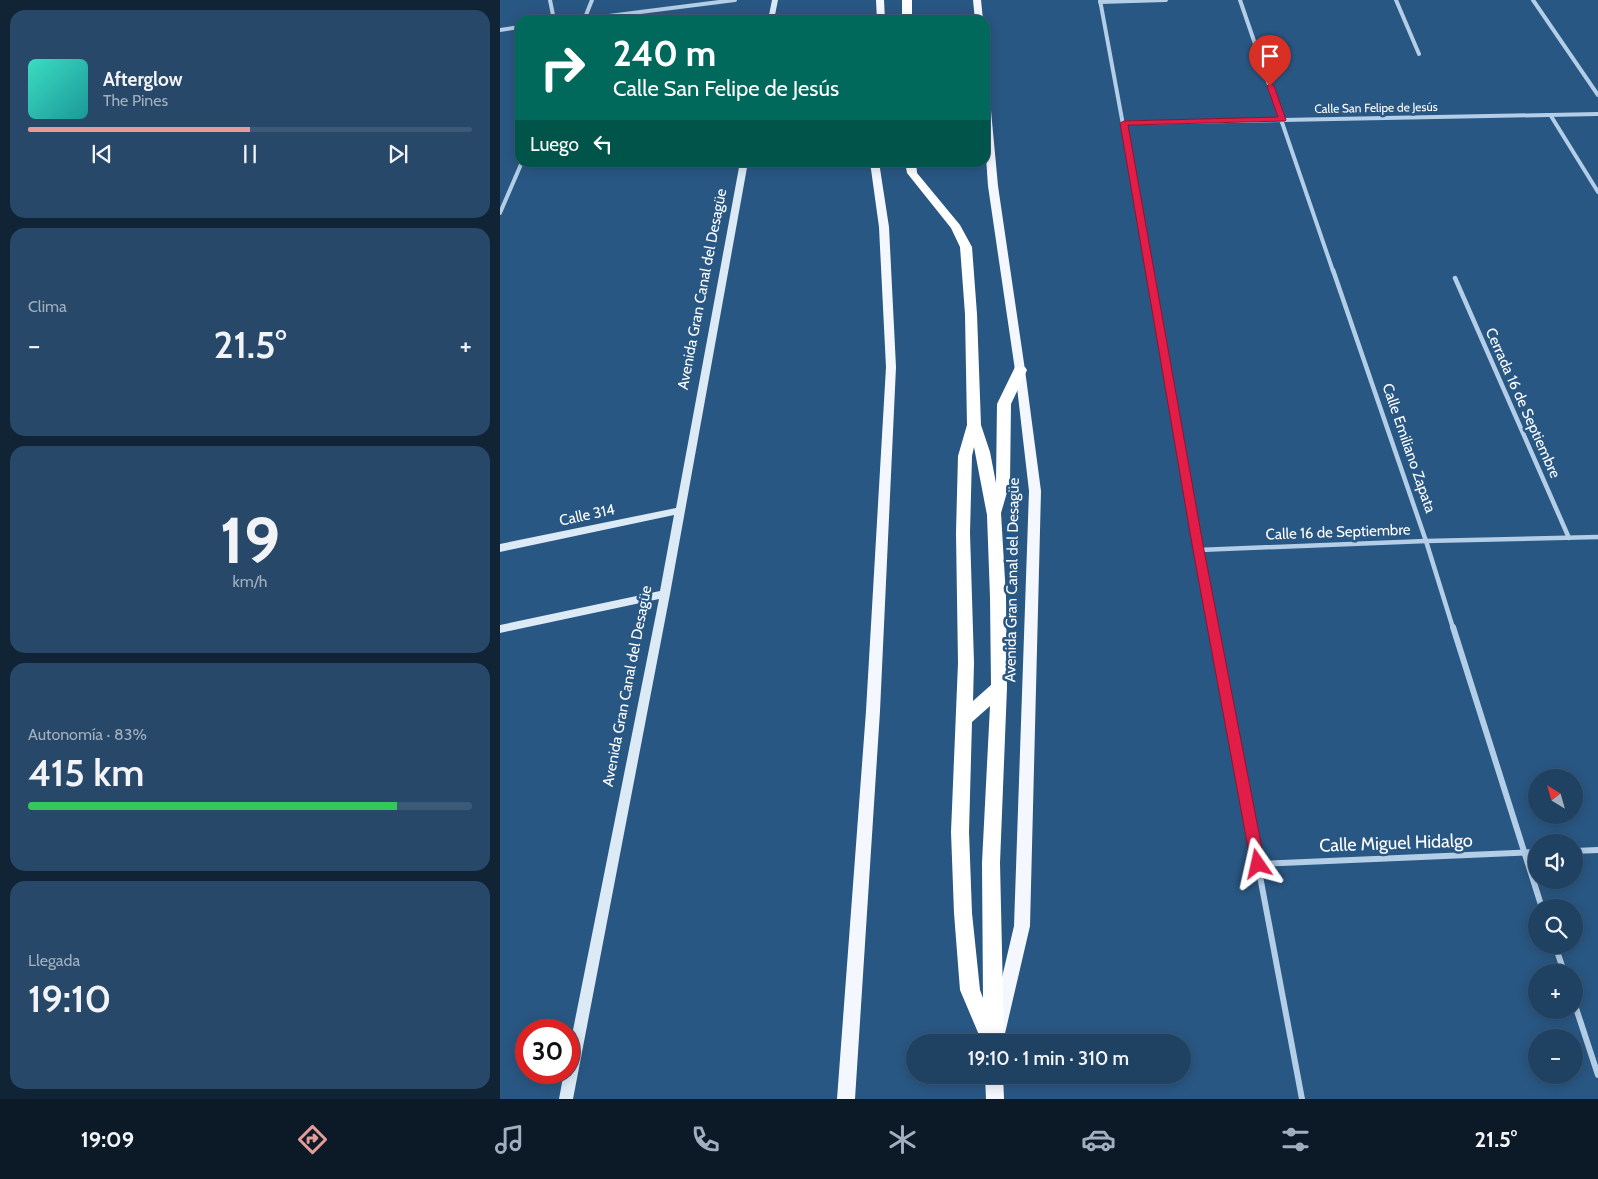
<!DOCTYPE html>
<html lang="es">
<head>
<meta charset="utf-8">
<style>
	:root { --surface:#1f4162; --page:#274868; --text:#f1f3f6; --muted:#a1afbe; --line:#3c5a77; --accent:#e69b98 }
	body { margin:0; font-family:Cabin,sans-serif; background:var(--page); color:var(--text); height:100vh; display:flex; flex-direction:column; font-size:19px; white-space:nowrap }
	* { box-sizing:border-box; margin:0 }
	p { font-size:16px; color:var(--muted) }
	.icon { flex:none; width:28px; height:28px; fill:none; stroke:currentColor; stroke-width:2; stroke-linecap:round; stroke-linejoin:round }
	.map { position:relative; flex:1; overflow:hidden }
	.side { display:flex; flex-direction:column; gap:10px; padding:10px; background:#112436; width:500px }
	.side>* { flex:none }
	.guide { position:absolute; left:15px; top:15px; width:475px; height:152px; border-radius:15px; box-shadow:0 2px 12px #0003,0 0 0 1px var(--line); background:#00695c; color:#fff; overflow:hidden }
	.needle { width:32px; rotate:323deg }
	.buttons { position:absolute; left:1028px; top:769px; display:grid; gap:10px }
	.buttons a { display:grid; place-items:center; width:55px; height:55px; border-radius:50%; background:var(--surface); box-shadow:0 2px 12px #0003,0 0 0 1px var(--line); font-size:25px }
	.speed { position:absolute; left:15px; top:1019px; display:flex; gap:10px; font-size:25px; font-weight:700; text-align:center }
	.speed>* { display:grid; place-content:center; width:65px; height:65px; border-radius:50%; background:var(--surface); box-shadow:0 2px 12px #0003,0 0 0 1px var(--line); line-height:1 }
	.speed .limit { border:8px solid #d22; background:#fff; color:#111 }
	.pin { position:absolute; display:grid; place-items:center; width:42px; height:42px; color:#fff; margin:-51px -21px; border-radius:50% 50% 50% 0; rotate:-45deg; box-shadow:0 0 5px #0007 }
	.pin .icon { rotate:45deg }
	.me { position:absolute; width:55px; margin:-28px; rotate:349deg; stroke-linejoin:round; filter:drop-shadow(0 0 4px #0008) }
	.turn { display:flex; align-items:center; gap:18px; height:105px; padding:0 15px; font-size:22px }
	.turn .icon { width:65px; height:65px; stroke-width:2.5 }
	.turn b { display:block; font-size:35px; line-height:42px }
	.then { display:flex; align-items:center; height:48px; padding:0 15px; background:#0003; gap:10px; font-size:19px }
	.big { font-size:38px; font-weight:600; line-height:1.1 }
	.side .tile { flex:1; display:flex; flex-direction:column; justify-content:center; gap:8px; min-width:0; padding:0 18px; border-radius:15px; background:var(--page) }
	.side .dial { align-items:center; gap:0 }
	.dial b { font-size:65px; line-height:1 }
	.song { display:flex; align-items:center; gap:15px }
	.cover { width:60px; height:60px; border-radius:8px; background:linear-gradient(135deg,hsl(170 70% 55%),hsl(180 70% 35%)) }
	.played { height:5px; border-radius:2px; background:linear-gradient(90deg,var(--accent) 50%,var(--line) 50%) }
	.keys { display:flex; justify-content:space-around; direction:ltr }
	.heat { display:flex; justify-content:space-between; align-items:center; font-size:28px; direction:ltr }
	.charge { height:8px; border-radius:4px; background:linear-gradient(90deg,#34c759 83%,var(--line) 0) }
	.trip { position:absolute; left:406px; top:1034px; width:285px; height:50px; border-radius:25px; background:var(--surface); box-shadow:0 2px 12px #0003,0 0 0 1px var(--line); font-weight:600; line-height:50px; text-align:center }
	.menu { display:flex; height:80px; justify-content:space-around; align-items:center; background:#0c1a27; color:var(--muted) }
	.menu .icon { width:35px; height:35px }
	.menu .on { color:var(--accent) }
	.menu b { font-size:22px; color:var(--text) }
	main { display:flex; flex:1; min-height:0 }
	.map>svg:first-child { display:block }
	.lines { fill:none; stroke-linecap:round; stroke-linejoin:round }
	.street-far2 { stroke:#b3cee6; stroke-width:4 }
	.street-far1 { stroke:#b3cee6; stroke-width:4.5 }
	.street { stroke:#b3cee6; stroke-width:6 }
	.secondary { fill:#dceaf6; fill-rule:evenodd }
	.primary { fill:#f4f8fe; fill-rule:evenodd }
	.highway { fill:#fff; fill-rule:evenodd }
	.route { fill:#e11d48; stroke:#92132f }
	.labels { text-anchor:middle; stroke-width:5; stroke-linejoin:round; paint-order:stroke }
	.far-street-label { font-size:12px; fill:#fff; stroke:#295783 }
	.street-label { font-size:15px; fill:#fff; stroke:#295783 }
	.near-street-label { font-size:18px; fill:#fff; stroke:#295783 }
</style>
</head>
<body>
<main>
<section class="side">
<div class="tile">
<div class="song"><i class="cover"></i><div><b>Afterglow</b><p>The Pines</p></div></div>
<div class="played"></div>
<div class="keys"><svg class="icon" aria-label="previous" viewBox="0 0 24 24"><path d="M18 5L8 12l10 7zM5 5v14"/></svg><svg class="icon" aria-label="pause" viewBox="0 0 24 24"><path d="M8 5v14M16 5v14"/></svg><svg class="icon" aria-label="next" viewBox="0 0 24 24"><path d="M6 5l10 7-10 7zM19 5v14"/></svg></div>
</div>
<div class="tile"><p>Clima</p>
<div class="heat"><a>−</a><b class="big">21.5°</b><a>+</a></div>
</div>
<div class="tile dial"><b>19</b><p>km/h</p></div>
<div class="tile"><p>Autonomía · 83%</p><b class="big">415 km</b><div class="charge"></div></div>
<div class="tile"><p>Llegada</p><b class="big">19:10</b></div>
</section>
<div class="map">
<svg width="1098" height="1099" viewBox="0 0 1098 1099">
	<rect width="100%" height="100%" fill="#295783"/>
	<g class="lines">
		<g class="street-far2">
			<polyline points="50,0 54,20"/>
			<polyline points="600,0 650,271"/>
			<polyline points="740,0 833,271"/>
			<polyline points="896,0 919,54"/>
			<polyline points="1033,0 1098,95"/>
			<polyline points="600,2 666,0"/>
			<polyline points="77,20 235,0"/>
			<polyline points="84,20 92,0"/>
			<polyline points="0,30 20,27"/>
			<polyline points="1051,116 1098,192"/>
			<polyline points="624,123 1098,114"/>
			<polyline points="0,213 22,162"/>
		</g>
		<g class="street-far1">
			<polyline points="650,270 714,628"/>
			<polyline points="833,270 926,541 953,628"/>
			<polyline points="955,278 1069,538"/>
			<polyline points="699,550 926,541 1098,537"/>
		</g>
		<g class="street">
			<polyline points="713,627 802,1099"/>
			<polyline points="953,627 1042,908"/>
			<polyline points="1074,851 1098,850"/>
			<polyline points="758,864 1036,852"/>
			<polyline points="1055,945 1064,972"/>
			<polyline points="1074,1002 1098,1075"/>
		</g>
		<g class="secondary">
			<polygon points="272,0 278,0 274,20 268,20"/>
			<polygon points="240,162 248,162 170,594 73,1099 59,1099 64,1072 69,1072 69,1050 159,599 0,633 0,625 160,591 174,515 0,552 0,544 176,508"/>
		</g>
		<g class="primary">
			<polygon points="376,0 384,0 385,20 377,20"/>
			<polygon points="473,0 481,0 483,20 475,20"/>
			<polygon points="485,86 489,89 498,186 525,370 541,491 530,926 503,1042 487,1042 514,926 529,491 515,370 488,186 485,143"/>
			<polygon points="370,162 379,162 389,227 396,367 380,711 355,1099 337,1099 366,711 386,367 379,227"/>
			<polygon points="485,1075 503,1075 504,1099 486,1099"/>
		</g>
		<g class="highway">
			<rect x="402" y="0" width="10" height="20"/>
			<path d="M 405,162 L 416,162 L 417,173 L 460,225 L 472,247 L 477,314 L 481,425 L 490,452 L 496,483 L 497,404 L 515,367 L 525,367 L 527,370 L 511,404 L 510,482 L 501,513 L 506,597 L 507,687 L 500,863 L 504,1039 L 503,1042 L 482,1042 L 460,990 L 454,913 L 451,832 L 458,663 L 456,533 L 458,456 L 467,425 L 465,314 L 460,247 L 451,228 L 407,173 ZM 474,447 L 487,515 L 490,597 L 491,685 L 473,701 L 474,663 L 470,533 L 472,456 ZM 490,706 L 482,863 L 483,998 L 480,990 L 472,913 L 469,832 L 472,722 Z"/>
		</g>
	</g>
	<polygon class="route" points="770,83 774,86 786,120 785,121 628,125 704,550 765,864 763,868 758,870 753,868 751,864 693,550 620,123 624,121 778,117 767,86"/>
	<g class="labels">
		<g class="far-street-label">
			<text transform="translate(876 108) rotate(-1)" y="4">Calle San Felipe de Jesús</text>
		</g>
		<g class="street-label">
			<text transform="translate(202 289) rotate(-79)" y="5">Avenida Gran Canal del Desagüe</text>
			<text transform="translate(1023 403) rotate(66)" y="5">Cerrada 16 de Septiembre</text>
			<text transform="translate(909 448) rotate(71)" y="5">Calle Emiliano Zapata</text>
			<text transform="translate(87 515) rotate(-12)" y="5">Calle 314</text>
			<text transform="translate(838 532) rotate(-2)" y="5">Calle 16 de Septiembre</text>
			<text transform="translate(512 580) rotate(-89)" y="5">Avenida Gran Canal del Desagüe</text>
			<text transform="translate(127 686) rotate(-79)" y="5">Avenida Gran Canal del Desagüe</text>
		</g>
		<g class="near-street-label">
			<text transform="translate(896 843) rotate(-2)" y="6">Calle Miguel Hidalgo</text>
		</g>
	</g>
</svg>
<div class="buttons">
<a><svg class="needle" viewBox="-14 -14 28 28"><path d="M0-13l5 13h-10z" fill="#e53935"/><path d="M0 13l5-13h-10z" fill="#a1afbe"/></svg></a>
<a><svg class="icon" aria-label="sound" viewBox="0 0 24 24"><path d="M4 9h4l5-4v14l-5-4H4zM17 9q2 3 0 6"/></svg></a>
<a><svg class="icon" aria-label="search" viewBox="0 0 24 24"><circle cx="10" cy="10" r="6"/><path d="M15 15l6 6"/></svg></a>
<a>+</a>
<a>−</a>
</div>
<div class="speed"><div class="limit">30</div></div>
<div class="pin" style="left:770px;top:86px;background:#d93025"><svg class="icon" aria-label="arrive" viewBox="0 0 24 24"><path d="M6 21V4h12l-3 4 3 4H6"/></svg></div>
<svg class="me" style="left:758px;top:864px" viewBox="-20 -20 40 40"><path d="M0-17L14 15 0 8-14 15z" fill="#e11d48" stroke="#fff" stroke-width="4"/></svg>
<div class="trip">19:10 · 1 min · 310 m</div>
<div class="guide">
<div class="turn"><svg class="icon" aria-label="right" viewBox="0 0 24 24"><path d="M7 20v-9h11M14 6l5 5-5 5"/></svg><div><b>240 m</b>Calle San Felipe de Jesús</div></div>
<div class="then">Luego<svg class="icon" aria-label="left" viewBox="0 0 24 24"><path d="M17 20v-9H6M10 6l-5 5 5 5"/></svg></div>
</div>
</div>
</main>
<nav class="menu">
<b>19:09</b>
<svg class="icon on" aria-label="directions" viewBox="0 0 24 24"><path d="M12 3l9 9-9 9-9-9zM9 14v-3h6M13 9l2 2-2 2"/></svg>
<svg class="icon" aria-label="music" viewBox="0 0 24 24"><path d="M9 18V5l10-2v13"/><circle cx="6" cy="18" r="3"/><circle cx="16" cy="16" r="3"/></svg>
<svg class="icon" aria-label="phone" viewBox="0 0 24 24"><path d="M5 4h4l2 5-3 2q2 4 5 5l2-3 5 2v4C11 20 4 13 5 4z"/></svg>
<svg class="icon" aria-label="climate" viewBox="0 0 24 24"><path d="M12 3v18M4 7l16 10M4 17L20 7"/></svg>
<svg class="icon" aria-label="car" viewBox="0 0 24 24"><path d="M5 17H2v-5l4-1 3-4h7l3 4 3 1v5h-3M9 17h6M6 11h13"/><circle cx="7" cy="17" r="2"/><circle cx="17" cy="17" r="2"/></svg>
<svg class="icon" aria-label="filters" viewBox="0 0 24 24"><path d="M4 7h16M4 17h16"/><circle cx="9" cy="7" r="2"/><circle cx="15" cy="17" r="2"/></svg>
<b>21.5°</b>
</nav>
</body>
</html>
